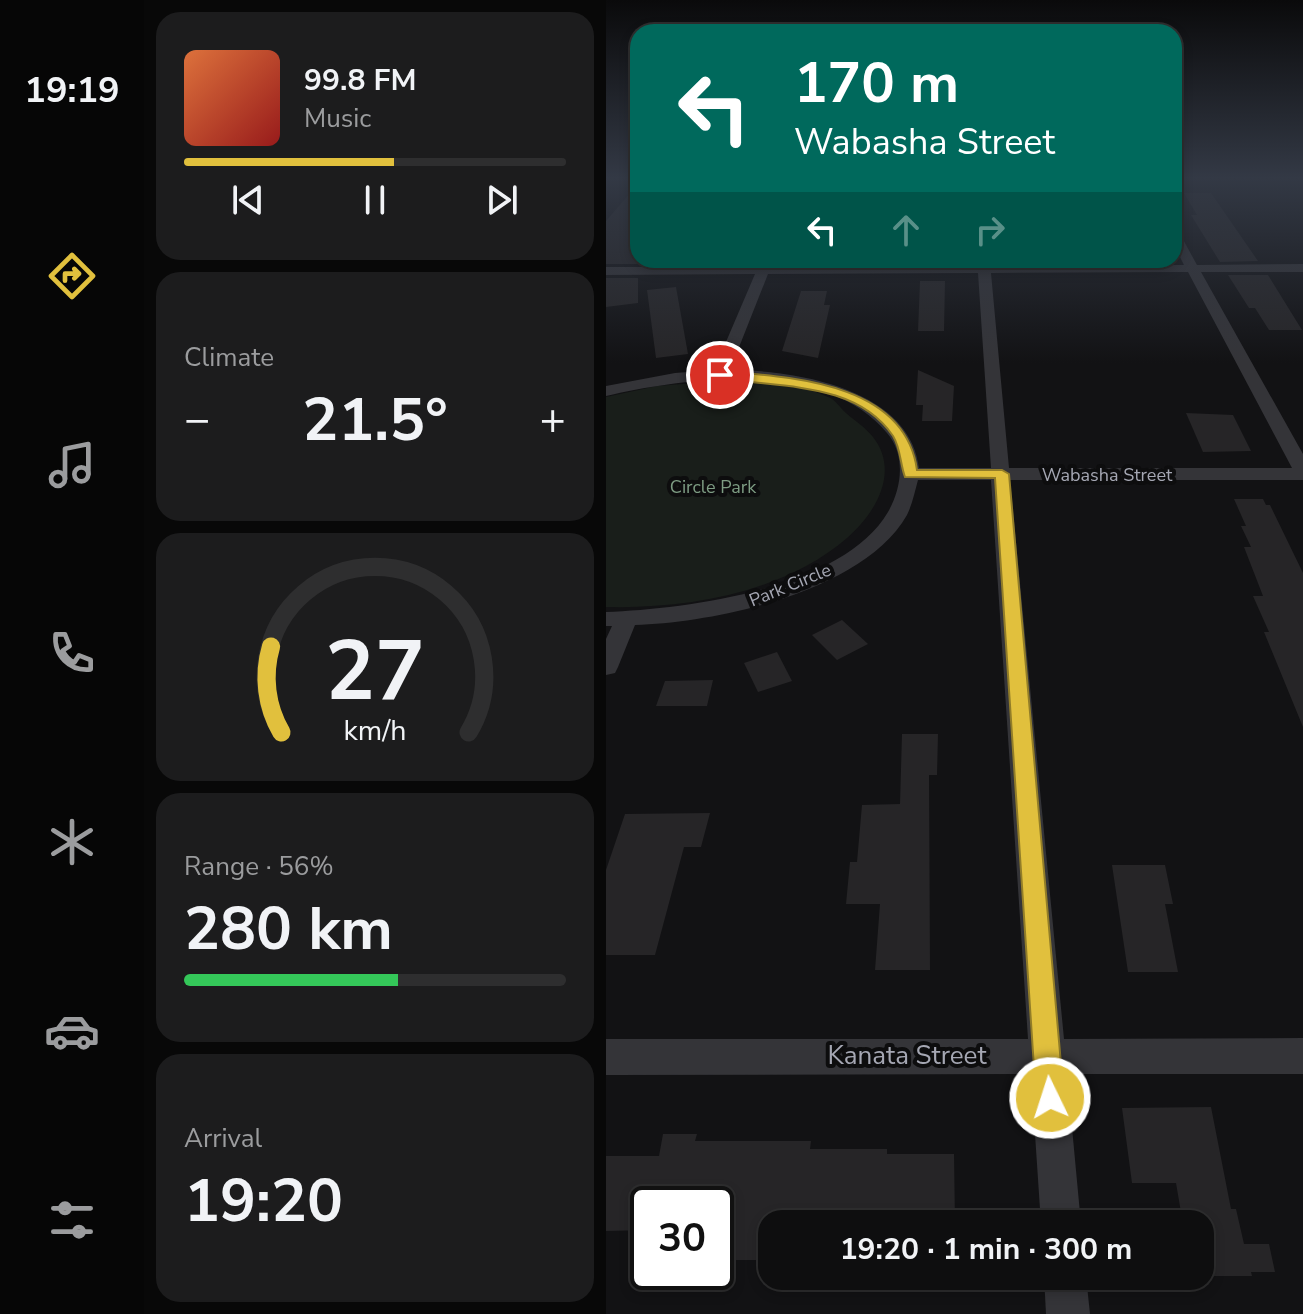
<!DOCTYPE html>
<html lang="en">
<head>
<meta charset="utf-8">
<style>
	:root { --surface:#0e0e0f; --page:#1c1c1d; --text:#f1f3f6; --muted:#9b9c9e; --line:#2e2e2f; --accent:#e1c03d }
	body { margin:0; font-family:"Nunito Sans",sans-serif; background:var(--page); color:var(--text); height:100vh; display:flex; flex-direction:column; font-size:30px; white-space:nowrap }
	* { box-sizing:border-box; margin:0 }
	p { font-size:26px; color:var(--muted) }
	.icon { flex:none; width:44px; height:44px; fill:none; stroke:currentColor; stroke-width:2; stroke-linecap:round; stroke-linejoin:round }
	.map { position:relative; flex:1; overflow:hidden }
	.sheet { display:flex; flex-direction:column; gap:12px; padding:12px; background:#080808; width:462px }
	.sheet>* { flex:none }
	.top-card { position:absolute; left:24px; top:24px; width:552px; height:244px; border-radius:24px; box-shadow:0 4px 12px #0003,0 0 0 2px var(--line); background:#00695c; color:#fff; overflow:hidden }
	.speed { position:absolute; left:24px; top:1186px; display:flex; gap:16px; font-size:40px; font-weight:700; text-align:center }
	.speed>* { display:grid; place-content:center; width:104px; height:104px; border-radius:50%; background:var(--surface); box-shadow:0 4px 12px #0003,0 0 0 2px var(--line); line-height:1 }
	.speed .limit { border:4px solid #111; border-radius:12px; background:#fff; color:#111 }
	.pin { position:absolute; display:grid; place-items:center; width:68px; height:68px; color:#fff; margin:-34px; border:4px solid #fff; border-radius:50%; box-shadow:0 2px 8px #0007 }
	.me { position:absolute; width:88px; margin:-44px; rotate:356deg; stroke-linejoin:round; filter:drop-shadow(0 0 6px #0008) }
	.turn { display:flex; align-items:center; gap:28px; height:168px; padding:0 32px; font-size:36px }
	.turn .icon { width:104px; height:104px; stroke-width:2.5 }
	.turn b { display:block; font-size:56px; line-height:68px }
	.lanes { display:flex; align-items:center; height:76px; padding:0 32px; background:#0003; justify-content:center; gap:40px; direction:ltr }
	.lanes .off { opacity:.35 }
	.big { font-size:60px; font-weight:700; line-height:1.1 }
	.sheet .card { flex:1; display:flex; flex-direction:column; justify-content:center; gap:12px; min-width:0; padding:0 28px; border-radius:24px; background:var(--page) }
	.sheet .dial { align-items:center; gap:0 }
	.dial svg { height:208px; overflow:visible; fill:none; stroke:var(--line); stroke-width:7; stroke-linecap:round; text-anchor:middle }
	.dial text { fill:var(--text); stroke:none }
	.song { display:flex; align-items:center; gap:24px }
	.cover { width:96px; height:96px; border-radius:12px; background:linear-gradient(135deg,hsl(20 70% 55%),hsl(0 70% 35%)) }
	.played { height:8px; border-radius:4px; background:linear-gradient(90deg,var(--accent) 55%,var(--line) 55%) }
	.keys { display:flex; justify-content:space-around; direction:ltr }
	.heat { display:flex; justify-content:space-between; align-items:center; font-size:44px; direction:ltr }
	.charge { height:12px; border-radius:6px; background:linear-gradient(90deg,#34c759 56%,var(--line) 0) }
	.trip { position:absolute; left:152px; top:1210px; width:456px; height:80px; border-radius:24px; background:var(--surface); box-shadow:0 4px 12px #0003,0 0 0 2px var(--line); font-weight:700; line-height:80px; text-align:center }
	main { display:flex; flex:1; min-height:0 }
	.tab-bar { display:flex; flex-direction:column; width:144px; justify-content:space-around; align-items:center; background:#060606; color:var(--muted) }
	.tab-bar .icon { width:56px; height:56px }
	.tab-bar .current { color:var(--accent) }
	.tab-bar b { font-size:36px; color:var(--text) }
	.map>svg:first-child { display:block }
	.green { fill:#191e1a }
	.building { fill:#262527 }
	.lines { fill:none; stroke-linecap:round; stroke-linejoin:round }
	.street { fill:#343438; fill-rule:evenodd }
	.route { fill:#e1c03d; stroke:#927d28; stroke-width:2 }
	.labels { text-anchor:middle; stroke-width:8; stroke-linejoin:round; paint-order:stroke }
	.far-street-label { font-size:18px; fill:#a5a7b3; stroke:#0d0d0e }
	.far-park-label { font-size:18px; fill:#7d9c83; stroke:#0d0d0e }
	.near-street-label { font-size:26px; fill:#a5a7b3; stroke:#0d0d0e }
</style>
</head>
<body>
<main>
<nav class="tab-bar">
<b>19:19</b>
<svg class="icon current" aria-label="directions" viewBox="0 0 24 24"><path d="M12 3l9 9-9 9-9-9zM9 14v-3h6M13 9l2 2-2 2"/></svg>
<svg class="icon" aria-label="music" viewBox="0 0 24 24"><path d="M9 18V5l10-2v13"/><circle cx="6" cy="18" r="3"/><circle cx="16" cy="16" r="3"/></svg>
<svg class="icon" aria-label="phone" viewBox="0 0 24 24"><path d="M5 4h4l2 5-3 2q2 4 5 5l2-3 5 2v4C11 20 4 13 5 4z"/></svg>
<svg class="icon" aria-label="climate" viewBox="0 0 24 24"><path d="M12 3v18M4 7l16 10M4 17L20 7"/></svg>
<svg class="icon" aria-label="car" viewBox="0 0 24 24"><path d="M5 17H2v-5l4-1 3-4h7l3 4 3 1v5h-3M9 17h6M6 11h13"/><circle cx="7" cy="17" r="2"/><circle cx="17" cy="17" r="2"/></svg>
<svg class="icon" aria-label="filters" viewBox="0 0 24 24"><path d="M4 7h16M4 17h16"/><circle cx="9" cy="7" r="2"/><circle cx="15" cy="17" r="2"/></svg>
</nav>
<section class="sheet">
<div class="card">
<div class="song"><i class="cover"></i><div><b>99.8 FM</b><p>Music</p></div></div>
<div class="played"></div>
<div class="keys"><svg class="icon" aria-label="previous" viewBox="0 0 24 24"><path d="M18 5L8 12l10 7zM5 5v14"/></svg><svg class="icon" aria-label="pause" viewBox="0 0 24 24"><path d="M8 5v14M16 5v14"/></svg><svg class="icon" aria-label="next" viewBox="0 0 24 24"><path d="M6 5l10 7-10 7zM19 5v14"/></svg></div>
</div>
<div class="card"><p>Climate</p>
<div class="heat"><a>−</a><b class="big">21.5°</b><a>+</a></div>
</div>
<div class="card dial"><svg viewBox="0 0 100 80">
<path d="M14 69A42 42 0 1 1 86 69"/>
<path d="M14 69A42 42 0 0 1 10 36" stroke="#e1c03d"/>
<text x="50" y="56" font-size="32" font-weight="700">27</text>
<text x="50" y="72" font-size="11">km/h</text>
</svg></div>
<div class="card"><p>Range · 56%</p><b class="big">280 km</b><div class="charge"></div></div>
<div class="card"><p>Arrival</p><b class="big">19:20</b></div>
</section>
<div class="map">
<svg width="697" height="1314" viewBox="0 0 697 1314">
	<rect width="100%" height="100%" fill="#121214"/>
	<path class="green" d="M 127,380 C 158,382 193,384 222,397 C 230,400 234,408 240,413 C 249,421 259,427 267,437 C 294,471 270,513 241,538 C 177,593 82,609 0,607 L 0,397 L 51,386 Z"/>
	<g class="building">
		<polygon points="32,184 32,264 0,264 0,221"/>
		<polygon points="578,193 605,193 652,261 614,262 585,215 591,215"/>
		<polygon points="622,275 662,275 696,330 663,330 649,308 643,308"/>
		<polygon points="0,278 32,278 32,303 0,307"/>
		<polygon points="314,281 339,281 338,331 312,331"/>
		<polygon points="70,287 82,354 50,358 41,290"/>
		<polygon points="195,291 221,291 218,305 224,305 212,358 176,351"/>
		<polygon points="312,370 348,386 346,421 316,421 317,405 310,405"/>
		<polygon points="580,413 627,415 645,451 597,452"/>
		<polygon points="628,499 657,499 660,505 664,505 697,573 697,727 658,632 663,632 647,596 657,596 638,547 645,547 635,526 640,526"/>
		<polygon points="236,620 262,644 231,660 206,635"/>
		<polygon points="171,652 186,681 152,692 138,663"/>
		<polygon points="107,680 101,706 50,706 59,681"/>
		<polygon points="296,734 332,734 331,775 323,775 324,970 269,970 274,904 240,904 244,862 251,862 256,805 294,804"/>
		<polygon points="104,813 95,847 78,847 49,955 0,955 0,870 19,814"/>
		<polygon points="506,865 559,865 567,904 559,904 572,972 522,972"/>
		<polygon points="605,1107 625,1209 630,1209 638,1244 663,1244 669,1272 645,1272 646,1276 594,1276 594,1224 577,1224 570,1183 526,1183 516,1108"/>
		<polygon points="57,1134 91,1134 89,1141 205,1141 204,1149 281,1149 281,1154 348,1154 349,1224 166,1224 166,1260 114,1260 123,1204 42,1204 42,1230 0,1231 0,1156 53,1156"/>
	</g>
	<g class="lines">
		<g class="street">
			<path d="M 568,230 L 574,234 L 591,265 L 697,264 L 697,272 L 595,272 L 697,454 L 697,480 L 404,480 L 458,1039 L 697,1038 L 697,1074 L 461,1074 L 475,1224 L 435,1224 L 425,1074 L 0,1075 L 0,1039 L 422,1039 L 385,480 L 312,480 C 309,491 306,505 301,515 C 258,591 110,623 29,625 L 12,667 L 9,673 L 0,675 L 0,639 L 6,626 L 0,626 L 0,612 C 81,609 237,589 282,512 C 296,488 300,455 281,433 C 220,359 82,377 0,396 L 0,386 L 69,373 L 108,370 L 149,274 L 0,275 L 0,267 L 152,267 L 155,260 L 167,260 L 165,266 L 371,266 L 371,260 L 383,260 L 384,266 L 578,265 L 568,245 ZM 582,272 L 686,468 L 403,468 L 385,273 ZM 372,273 L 385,468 L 313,468 C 304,388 188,370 124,370 L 162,274 Z"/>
			<polygon points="438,1276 480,1276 484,1314 440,1314"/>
		</g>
	</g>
	<linearGradient id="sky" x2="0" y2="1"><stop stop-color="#0a0a0b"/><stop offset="0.49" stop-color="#333945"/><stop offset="1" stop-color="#333945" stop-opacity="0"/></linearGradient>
	<rect width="697" height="363" fill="url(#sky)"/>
	<path class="route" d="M 114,371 C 182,377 299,381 311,470 L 396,470 L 403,474 L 458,1098 L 454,1108 L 444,1112 L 435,1108 L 430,1098 L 389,478 L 299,477 C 294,464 295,449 287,436 C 248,379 168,389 110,377 L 110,372 Z"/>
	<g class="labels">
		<g class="far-street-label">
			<text x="501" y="481">Wabasha Street</text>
			<text transform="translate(184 585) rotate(-22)" y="6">Park Circle</text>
		</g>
		<g class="far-park-label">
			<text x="107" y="493">Circle Park</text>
		</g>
		<g class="near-street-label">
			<text x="301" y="1064">Kanata Street</text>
		</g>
	</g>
</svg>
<div class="speed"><div class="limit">30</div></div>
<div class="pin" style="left:114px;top:375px;background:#d93025"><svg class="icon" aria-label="arrive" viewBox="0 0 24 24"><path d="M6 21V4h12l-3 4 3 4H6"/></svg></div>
<svg class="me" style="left:444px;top:1098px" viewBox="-20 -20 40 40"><circle r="17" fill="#e1c03d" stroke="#fff" stroke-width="3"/><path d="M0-11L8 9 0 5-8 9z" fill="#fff"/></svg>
<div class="trip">19:20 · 1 min · 300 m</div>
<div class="top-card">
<div class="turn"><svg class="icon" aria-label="left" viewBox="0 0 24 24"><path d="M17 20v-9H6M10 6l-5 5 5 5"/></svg><div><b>170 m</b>Wabasha Street</div></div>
<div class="lanes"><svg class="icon" aria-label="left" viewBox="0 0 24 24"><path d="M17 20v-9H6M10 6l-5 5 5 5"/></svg><svg class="icon off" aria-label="ahead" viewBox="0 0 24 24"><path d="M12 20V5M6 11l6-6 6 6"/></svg><svg class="icon off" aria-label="right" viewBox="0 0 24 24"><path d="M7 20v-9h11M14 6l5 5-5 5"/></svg></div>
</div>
</div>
</main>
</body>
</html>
